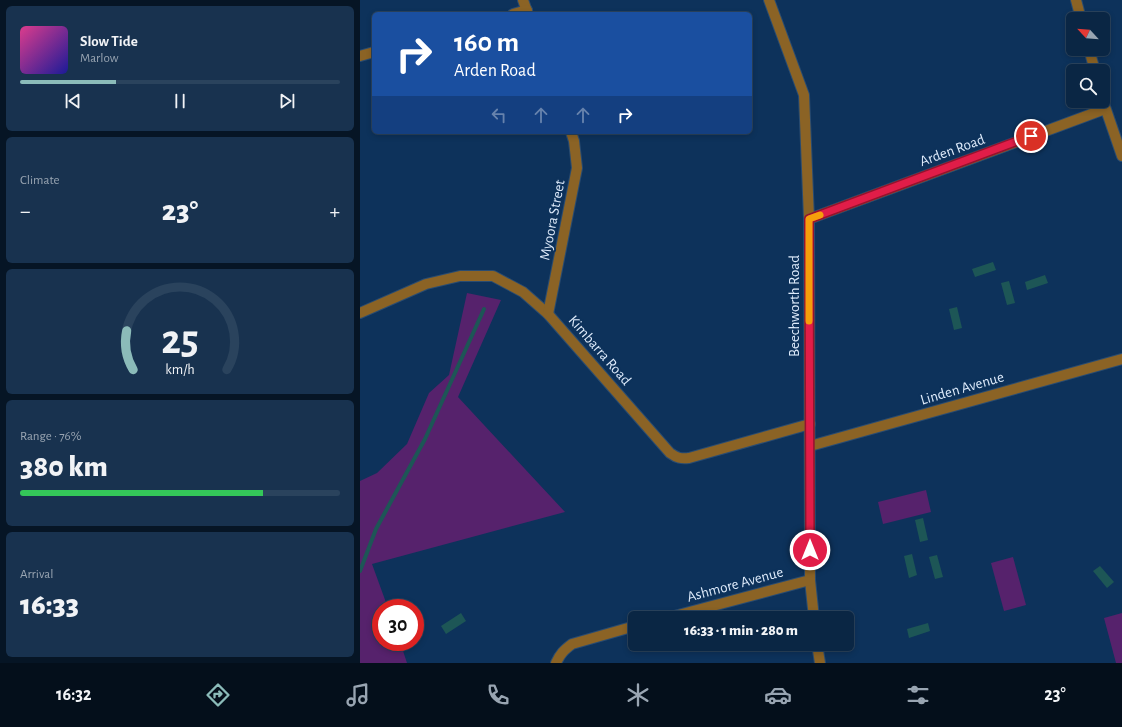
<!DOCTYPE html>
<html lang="en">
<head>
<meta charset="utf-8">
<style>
	:root { --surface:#0a2644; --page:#18324f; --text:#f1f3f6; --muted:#99a5b2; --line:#2a435d; --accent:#8bbbb9 }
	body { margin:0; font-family:"Alegreya Sans",sans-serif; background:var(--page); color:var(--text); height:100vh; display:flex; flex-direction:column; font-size:15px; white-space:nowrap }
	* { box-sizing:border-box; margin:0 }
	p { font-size:13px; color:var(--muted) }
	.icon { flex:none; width:22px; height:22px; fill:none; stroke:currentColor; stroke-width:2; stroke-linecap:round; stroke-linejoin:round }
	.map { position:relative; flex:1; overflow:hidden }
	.details { display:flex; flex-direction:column; gap:6px; padding:6px; background:#061525; width:360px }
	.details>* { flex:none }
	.banner { position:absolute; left:12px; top:12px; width:380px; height:122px; border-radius:6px; box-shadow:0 2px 6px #0003,0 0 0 1px var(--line); background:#1a4fa0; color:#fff; overflow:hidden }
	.needle { width:26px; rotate:296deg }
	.tools { position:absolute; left:706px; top:12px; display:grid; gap:8px }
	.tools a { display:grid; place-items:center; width:44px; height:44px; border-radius:6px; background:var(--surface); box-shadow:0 2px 6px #0003,0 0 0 1px var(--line); font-size:20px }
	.speed { position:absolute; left:12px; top:599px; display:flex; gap:8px; font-size:20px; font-weight:700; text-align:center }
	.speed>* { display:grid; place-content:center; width:52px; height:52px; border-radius:50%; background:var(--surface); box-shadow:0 2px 6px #0003,0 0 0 1px var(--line); line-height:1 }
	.speed .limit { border:6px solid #d22; background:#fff; color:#111 }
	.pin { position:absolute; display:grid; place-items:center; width:34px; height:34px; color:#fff; margin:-17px; border:2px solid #fff; border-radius:50%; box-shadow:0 1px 4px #0007 }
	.me { position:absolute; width:44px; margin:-22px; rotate:0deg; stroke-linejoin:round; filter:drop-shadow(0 0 3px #0008) }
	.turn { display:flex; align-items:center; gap:14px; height:84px; padding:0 16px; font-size:18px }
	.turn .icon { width:52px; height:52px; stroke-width:2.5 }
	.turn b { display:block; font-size:28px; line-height:34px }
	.lanes { display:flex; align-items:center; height:38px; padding:0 16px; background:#0003; justify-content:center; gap:20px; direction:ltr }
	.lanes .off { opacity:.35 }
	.big { font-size:30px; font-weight:800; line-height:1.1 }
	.details .widget { flex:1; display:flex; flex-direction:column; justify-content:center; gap:6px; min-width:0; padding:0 14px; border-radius:6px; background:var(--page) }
	.details .dial { align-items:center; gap:0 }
	.dial svg { height:104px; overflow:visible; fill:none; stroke:var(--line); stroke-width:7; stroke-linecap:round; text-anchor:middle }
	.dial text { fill:var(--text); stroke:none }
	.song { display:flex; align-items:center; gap:12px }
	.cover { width:48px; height:48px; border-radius:6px; background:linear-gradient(135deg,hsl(330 70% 55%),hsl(240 70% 35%)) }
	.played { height:4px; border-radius:2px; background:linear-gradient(90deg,var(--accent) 30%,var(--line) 30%) }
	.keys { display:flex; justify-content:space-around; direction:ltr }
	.heat { display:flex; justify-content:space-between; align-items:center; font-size:22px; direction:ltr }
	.charge { height:6px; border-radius:3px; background:linear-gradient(90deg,#34c759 76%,var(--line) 0) }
	.trip { position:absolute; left:268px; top:611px; width:226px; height:40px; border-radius:6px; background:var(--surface); box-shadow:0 2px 6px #0003,0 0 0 1px var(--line); font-weight:800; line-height:40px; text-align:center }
	.menu { display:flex; height:64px; justify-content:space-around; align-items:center; background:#040f1b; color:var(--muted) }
	.menu .icon { width:28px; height:28px }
	.menu .active { color:var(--accent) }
	.menu b { font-size:18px; color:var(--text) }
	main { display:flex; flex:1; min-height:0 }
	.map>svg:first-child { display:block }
	.green { fill:#56226c }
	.water { fill:#1d5656 }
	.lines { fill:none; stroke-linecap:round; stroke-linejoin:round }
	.stream { stroke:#1d5656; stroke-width:4 }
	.street-casing { stroke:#2a4c71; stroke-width:12 }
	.street { stroke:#8b6325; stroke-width:10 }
	.route-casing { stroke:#92132f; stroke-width:10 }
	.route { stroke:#e11d48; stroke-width:7 }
	.slow { stroke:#f59e0b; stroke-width:7 }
	.labels { text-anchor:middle; stroke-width:4; stroke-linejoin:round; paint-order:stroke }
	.street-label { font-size:15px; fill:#deebfb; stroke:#0d325b }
</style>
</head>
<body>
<main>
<section class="details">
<div class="widget">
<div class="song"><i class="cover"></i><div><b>Slow Tide</b><p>Marlow</p></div></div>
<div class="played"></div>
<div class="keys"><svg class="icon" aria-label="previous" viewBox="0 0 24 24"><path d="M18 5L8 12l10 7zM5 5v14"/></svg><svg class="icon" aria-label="pause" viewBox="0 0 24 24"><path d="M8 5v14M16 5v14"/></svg><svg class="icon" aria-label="next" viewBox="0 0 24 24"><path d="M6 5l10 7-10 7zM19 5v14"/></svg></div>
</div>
<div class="widget"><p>Climate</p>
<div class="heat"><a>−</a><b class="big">23°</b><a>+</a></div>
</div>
<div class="widget dial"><svg viewBox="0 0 100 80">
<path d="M14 69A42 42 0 1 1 86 69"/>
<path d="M14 69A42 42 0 0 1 9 39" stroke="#8bbbb9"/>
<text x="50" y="56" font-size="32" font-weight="700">25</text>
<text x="50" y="72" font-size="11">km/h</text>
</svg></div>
<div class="widget"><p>Range · 76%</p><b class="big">380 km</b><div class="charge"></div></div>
<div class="widget"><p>Arrival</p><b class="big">16:33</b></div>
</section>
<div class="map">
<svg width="762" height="663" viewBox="0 0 762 663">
	<rect width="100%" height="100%" fill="#0d325b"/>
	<g class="green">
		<polygon points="107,293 141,300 98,397 205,512 12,564 28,608 21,608 21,642 40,642 47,663 0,663 0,481 17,473 47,444 69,393 89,375"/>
		<polygon points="566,490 571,512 523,524 518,502"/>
		<polygon points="653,557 666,605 644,611 631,563"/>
		<polygon points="762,613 762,663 756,663 744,618"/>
	</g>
	<g class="water">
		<polygon points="633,262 636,270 615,277 612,269"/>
		<polygon points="685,275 688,283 667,290 665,282"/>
		<polygon points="649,281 655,303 647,305 641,283"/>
		<polygon points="597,307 602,328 594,330 589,309"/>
		<polygon points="563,518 568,540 560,542 555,520"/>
		<polygon points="552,554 557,575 549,578 544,556"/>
		<polygon points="577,555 583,577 575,579 569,557"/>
		<polygon points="740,566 754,582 747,588 733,571"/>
		<polygon points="101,613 106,621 86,634 81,626"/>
		<polygon points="568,623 570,631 549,638 547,629"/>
	</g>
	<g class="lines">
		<polyline class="stream" points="0,571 16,529 65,439 124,309"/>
		<defs>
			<g id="street">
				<polyline points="163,0 168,14"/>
				<polyline points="409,0 444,95 449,219 450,580 454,618"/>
				<polyline points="716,0 721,19"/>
				<polyline points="153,14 167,10"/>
				<polyline points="729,49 735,71"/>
				<polyline points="0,56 14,52"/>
				<polyline points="743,101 762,156"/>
				<polyline points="449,219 745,109"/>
				<path d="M 0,313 L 66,284 L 100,276 L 133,276 L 163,292 L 188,314 L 310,453 C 317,458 321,459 329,458 L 450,424"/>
				<polyline points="188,314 217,168 214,141 211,132"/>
				<polyline points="450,446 762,359"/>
				<polyline points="307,618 450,580"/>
				<polyline points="457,644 460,663"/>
				<path d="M 196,663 C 200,654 204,650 212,644 L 275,626"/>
			</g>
		</defs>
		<use href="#street" class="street-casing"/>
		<use href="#street" class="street"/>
	</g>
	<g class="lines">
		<defs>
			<polyline id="route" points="450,550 449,219 671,136"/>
		</defs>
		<use href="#route" class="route-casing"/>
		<use href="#route" class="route"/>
		<polyline class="slow" points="449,321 449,219 460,215"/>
	</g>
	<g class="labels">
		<g class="street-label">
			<text transform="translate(592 150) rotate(-20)" y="5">Arden Road</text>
			<text transform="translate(192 220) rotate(-79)" y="5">Myoora Street</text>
			<text transform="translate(434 306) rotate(-90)" y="5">Beechworth Road</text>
			<text transform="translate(240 350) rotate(49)" y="5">Kimbarra Road</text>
			<text transform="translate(602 388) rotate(-16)" y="5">Linden Avenue</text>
			<text transform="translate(375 584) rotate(-15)" y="5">Ashmore Avenue</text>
		</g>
	</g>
</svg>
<div class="tools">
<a><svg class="needle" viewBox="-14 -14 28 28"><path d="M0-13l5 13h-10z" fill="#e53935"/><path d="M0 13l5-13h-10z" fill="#99a5b2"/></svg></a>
<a><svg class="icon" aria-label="search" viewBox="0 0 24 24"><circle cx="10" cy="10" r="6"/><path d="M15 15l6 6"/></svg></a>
</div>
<div class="speed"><div class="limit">30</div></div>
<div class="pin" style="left:671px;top:136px;background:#d93025"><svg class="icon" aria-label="arrive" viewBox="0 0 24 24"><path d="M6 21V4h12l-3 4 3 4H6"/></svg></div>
<svg class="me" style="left:450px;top:550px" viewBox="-20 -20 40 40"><circle r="17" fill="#e11d48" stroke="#fff" stroke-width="3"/><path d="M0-11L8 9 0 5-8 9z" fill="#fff"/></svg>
<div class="trip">16:33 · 1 min · 280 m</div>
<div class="banner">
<div class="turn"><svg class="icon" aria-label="right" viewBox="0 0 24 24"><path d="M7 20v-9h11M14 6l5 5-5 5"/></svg><div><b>160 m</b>Arden Road</div></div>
<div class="lanes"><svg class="icon off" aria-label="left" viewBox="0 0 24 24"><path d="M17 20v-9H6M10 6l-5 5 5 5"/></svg><svg class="icon off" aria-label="ahead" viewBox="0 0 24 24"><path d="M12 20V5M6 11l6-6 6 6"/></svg><svg class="icon off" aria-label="ahead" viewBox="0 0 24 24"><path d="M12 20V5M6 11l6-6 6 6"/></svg><svg class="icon" aria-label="right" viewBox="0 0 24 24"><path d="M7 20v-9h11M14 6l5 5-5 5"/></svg></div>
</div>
</div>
</main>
<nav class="menu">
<b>16:32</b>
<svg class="icon active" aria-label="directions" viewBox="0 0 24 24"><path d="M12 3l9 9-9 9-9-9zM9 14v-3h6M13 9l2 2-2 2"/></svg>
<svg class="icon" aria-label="music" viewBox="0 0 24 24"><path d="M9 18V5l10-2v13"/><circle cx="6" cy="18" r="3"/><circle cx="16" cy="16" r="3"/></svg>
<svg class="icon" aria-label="phone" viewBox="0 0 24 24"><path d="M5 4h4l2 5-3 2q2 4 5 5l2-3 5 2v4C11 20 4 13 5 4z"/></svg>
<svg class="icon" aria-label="climate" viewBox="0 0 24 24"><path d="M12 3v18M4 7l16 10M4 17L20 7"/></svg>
<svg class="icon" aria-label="car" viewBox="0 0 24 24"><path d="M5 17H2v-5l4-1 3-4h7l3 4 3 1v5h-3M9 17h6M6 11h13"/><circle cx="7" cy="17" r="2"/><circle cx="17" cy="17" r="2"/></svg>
<svg class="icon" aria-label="filters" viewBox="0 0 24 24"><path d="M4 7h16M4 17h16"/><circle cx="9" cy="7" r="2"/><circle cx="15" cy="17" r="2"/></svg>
<b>23°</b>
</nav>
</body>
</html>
